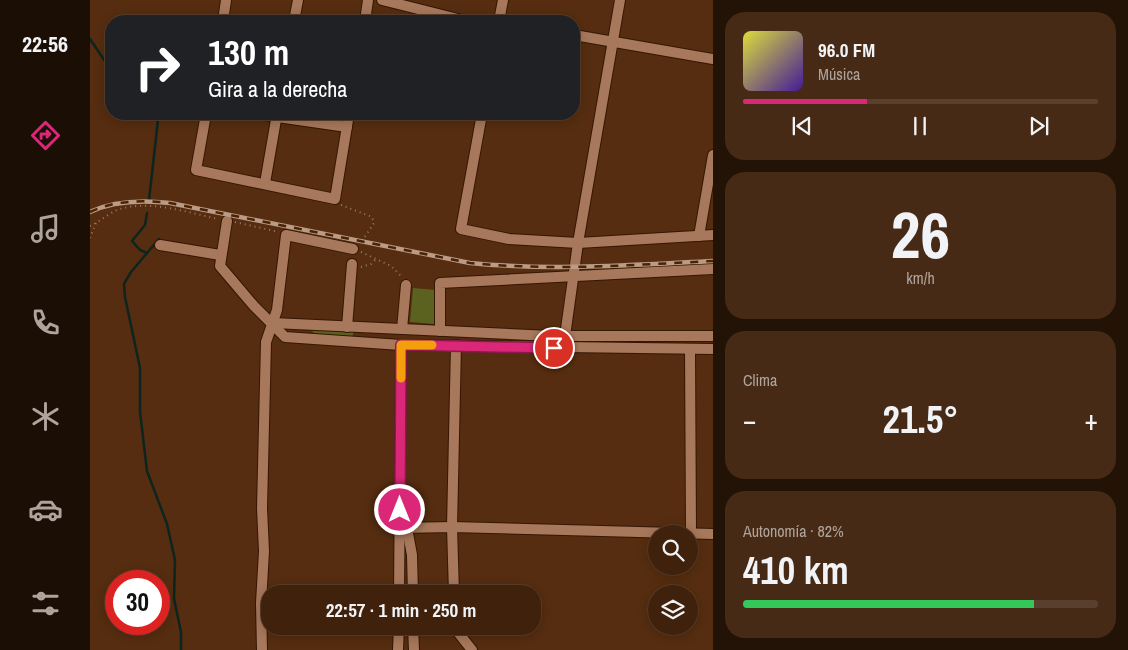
<!DOCTYPE html>
<html lang="es">
<head>
<meta charset="utf-8">
<style>
	:root { --surface:#40220c; --page:#472a15; --text:#f1f3f6; --muted:#aea49d; --line:#593f2d; --accent:#db2777 }
	body { margin:0; font-family:"Archivo Narrow",sans-serif; background:var(--page); color:var(--text); height:100vh; display:flex; flex-direction:column; font-size:19px; white-space:nowrap }
	* { box-sizing:border-box; margin:0 }
	p { font-size:16px; color:var(--muted) }
	.icon { flex:none; width:28px; height:28px; fill:none; stroke:currentColor; stroke-width:2; stroke-linecap:round; stroke-linejoin:round }
	.map { position:relative; flex:1; overflow:hidden }
	.side { display:flex; flex-direction:column; gap:12px; padding:12px; background:#231307; width:415px }
	.side>* { flex:none }
	.banner { position:absolute; left:15px; top:15px; width:475px; height:105px; border-radius:20px; box-shadow:0 2px 12px #0003,0 0 0 1px var(--line); background:#202124; color:#fff; overflow:hidden }
	.fabs { position:absolute; left:558px; top:525px; display:grid; gap:10px }
	.fabs a { display:grid; place-items:center; width:50px; height:50px; border-radius:50%; background:var(--surface); box-shadow:0 2px 12px #0003,0 0 0 1px var(--line); font-size:25px }
	.speed { position:absolute; left:15px; top:570px; display:flex; gap:10px; font-size:25px; font-weight:700; text-align:center }
	.speed>* { display:grid; place-content:center; width:65px; height:65px; border-radius:50%; background:var(--surface); box-shadow:0 2px 12px #0003,0 0 0 1px var(--line); line-height:1 }
	.speed .limit { border:8px solid #d22; background:#fff; color:#111 }
	.pin { position:absolute; display:grid; place-items:center; width:42px; height:42px; color:#fff; margin:-21px; border:2px solid #fff; border-radius:50%; box-shadow:0 1px 5px #0007 }
	.me { position:absolute; width:55px; margin:-28px; rotate:0deg; stroke-linejoin:round; filter:drop-shadow(0 0 4px #0008) }
	.turn { display:flex; align-items:center; gap:18px; height:105px; padding:0 20px; font-size:22px }
	.turn .icon { width:65px; height:65px; stroke-width:2.5 }
	.turn b { display:block; font-size:35px; line-height:42px }
	.big { font-size:38px; font-weight:700; line-height:1.1 }
	.side .card { flex:1; display:flex; flex-direction:column; justify-content:center; gap:8px; min-width:0; padding:0 18px; border-radius:20px; background:var(--page) }
	.side .dial { align-items:center; gap:0 }
	.dial b { font-size:65px; line-height:1 }
	.song { display:flex; align-items:center; gap:15px }
	.cover { width:60px; height:60px; border-radius:8px; background:linear-gradient(135deg,hsl(60 70% 55%),hsl(260 70% 35%)) }
	.played { height:5px; border-radius:2px; background:linear-gradient(90deg,var(--accent) 35%,var(--line) 35%) }
	.keys { display:flex; justify-content:space-around; direction:ltr }
	.heat { display:flex; justify-content:space-between; align-items:center; font-size:28px; direction:ltr }
	.charge { height:8px; border-radius:4px; background:linear-gradient(90deg,#34c759 82%,var(--line) 0) }
	.trip { position:absolute; left:171px; top:585px; width:280px; height:50px; border-radius:20px; background:var(--surface); box-shadow:0 2px 12px #0003,0 0 0 1px var(--line); font-weight:700; line-height:50px; text-align:center }
	main { display:flex; flex:1; min-height:0 }
	.tabs { display:flex; flex-direction:column; width:90px; justify-content:space-around; align-items:center; background:#1a0e05; color:var(--muted) }
	.tabs .icon { width:35px; height:35px }
	.tabs .active { color:var(--accent) }
	.tabs b { font-size:22px; color:var(--text) }
	.map>svg:first-child { display:block }
	.green { fill:#5b611f }
	.lines { fill:none; stroke-linecap:round; stroke-linejoin:round }
	.stream { stroke:#0e241e; stroke-width:2.5 }
	.minor-casing { stroke:#351702; stroke-width:12 }
	.path { stroke:#9c7a63; stroke-width:2; stroke-dasharray:1 4; stroke-linecap:butt }
	.minor { stroke:#a7785b; stroke-width:10 }
	.rail-casing { stroke:#ba9b87; stroke-width:4.5 }
	.rail { stroke:#4a2304; stroke-width:2.5; stroke-dasharray:8; stroke-linecap:butt }
	.route-casing { stroke:#8e194d; stroke-width:12 }
	.route { stroke:#db2777; stroke-width:9 }
	.slow { stroke:#f59e0b; stroke-width:9 }
</style>
</head>
<body>
<main>
<nav class="tabs">
<b>22:56</b>
<svg class="icon active" aria-label="directions" viewBox="0 0 24 24"><path d="M12 3l9 9-9 9-9-9zM9 14v-3h6M13 9l2 2-2 2"/></svg>
<svg class="icon" aria-label="music" viewBox="0 0 24 24"><path d="M9 18V5l10-2v13"/><circle cx="6" cy="18" r="3"/><circle cx="16" cy="16" r="3"/></svg>
<svg class="icon" aria-label="phone" viewBox="0 0 24 24"><path d="M5 4h4l2 5-3 2q2 4 5 5l2-3 5 2v4C11 20 4 13 5 4z"/></svg>
<svg class="icon" aria-label="climate" viewBox="0 0 24 24"><path d="M12 3v18M4 7l16 10M4 17L20 7"/></svg>
<svg class="icon" aria-label="car" viewBox="0 0 24 24"><path d="M5 17H2v-5l4-1 3-4h7l3 4 3 1v5h-3M9 17h6M6 11h13"/><circle cx="7" cy="17" r="2"/><circle cx="17" cy="17" r="2"/></svg>
<svg class="icon" aria-label="filters" viewBox="0 0 24 24"><path d="M4 7h16M4 17h16"/><circle cx="9" cy="7" r="2"/><circle cx="15" cy="17" r="2"/></svg>
</nav>
<div class="map">
<svg width="623" height="650" viewBox="0 0 623 650">
	<rect width="100%" height="100%" fill="#562d10"/>
	<g class="green">
		<polygon points="323,288 347,290 344,324 320,322"/>
		<polygon points="224,329 264,332 262,337 225,334 221,330"/>
	</g>
	<g class="lines">
		<g class="stream">
			<polyline points="0,39 21,70"/>
			<polyline points="59,200 67,129 68,118 64,114"/>
			<polyline points="57,213 55,225 42,241 50,250 57,253 41,272 34,284 35,297 50,368 50,412 57,471 77,524 85,560 84,599 91,632 91,650"/>
			<polyline points="57,253 69,239"/>
		</g>
		<defs>
			<g id="minor">
				<polyline points="292,0 376,21"/>
				<polyline points="133,21 136,0"/>
				<polyline points="204,21 208,0"/>
				<polyline points="275,21 278,0"/>
				<polyline points="409,21 413,0"/>
				<polyline points="484,35 623,59"/>
				<polyline points="116,114 106,170 245,199 259,114"/>
				<polyline points="167,114 257,127"/>
				<polyline points="392,114 371,229 419,239 488,243 623,235"/>
				<polyline points="175,183 187,114"/>
				<polyline points="137,221 130,266 164,306 195,337 311,345 623,349"/>
				<polyline points="609,236 623,155"/>
				<polyline points="70,245 130,255"/>
				<polyline points="183,323 462,336 623,336"/>
				<polyline points="257,327 262,264"/>
				<polyline points="312,329 316,285"/>
				<polyline points="350,331 350,283 623,269"/>
				<polyline points="475,336 488,243 530,0"/>
				<polyline points="600,349 601,532"/>
				<polyline points="310,528 362,527 623,534"/>
				<polyline points="317,528 322,555 323,594"/>
				<polyline points="309,594 311,345"/>
				<polyline points="364,594 362,527 366,345"/>
				<polyline points="323,626 324,650"/>
				<polyline points="363,626 382,650"/>
				<polyline points="172,650 171,603 174,551 172,508 176,342 187,310 196,235 263,249"/>
				<polyline points="308,650 309,626"/>
			</g>
		</defs>
		<use href="#minor" class="minor-casing"/>
		<g class="path">
			<polyline points="251,205 282,217 284,223 270,244"/>
			<polyline points="145,222 189,232"/>
			<path d="M 0,226 C 9,222 18,214 27,210 C 58,199 96,212 128,219"/>
			<polyline points="0,238 6,223"/>
			<polyline points="271,252 301,266 313,278"/>
			<polyline points="271,267 281,264 286,259"/>
		</g>
		<use href="#minor" class="minor"/>
		<defs>
			<path id="rail" d="M 0,212 C 25,200 53,200 80,203 L 380,263 C 462,271 542,265 623,261"/>
		</defs>
		<use href="#rail" class="rail-casing"/>
		<use href="#rail" class="rail"/>
	</g>
	<g class="lines">
		<defs>
			<polyline id="route" points="310,510 311,345 464,348"/>
		</defs>
		<use href="#route" class="route-casing"/>
		<use href="#route" class="route"/>
		<polyline class="slow" points="311,378 311,345 342,345"/>
	</g>
</svg>
<div class="fabs">
<a><svg class="icon" aria-label="search" viewBox="0 0 24 24"><circle cx="10" cy="10" r="6"/><path d="M15 15l6 6"/></svg></a>
<a><svg class="icon" aria-label="layers" viewBox="0 0 24 24"><path d="M12 4l9 5-9 5-9-5zM3 14l9 5 9-5"/></svg></a>
</div>
<div class="speed"><div class="limit">30</div></div>
<div class="pin" style="left:464px;top:348px;background:#d93025"><svg class="icon" aria-label="arrive" viewBox="0 0 24 24"><path d="M6 21V4h12l-3 4 3 4H6"/></svg></div>
<svg class="me" style="left:310px;top:510px" viewBox="-20 -20 40 40"><circle r="17" fill="#db2777" stroke="#fff" stroke-width="3"/><path d="M0-11L8 9 0 5-8 9z" fill="#fff"/></svg>
<div class="trip">22:57 · 1 min · 250 m</div>
<div class="banner">
<div class="turn"><svg class="icon" aria-label="right" viewBox="0 0 24 24"><path d="M7 20v-9h11M14 6l5 5-5 5"/></svg><div><b>130 m</b>Gira a la derecha</div></div>
</div>
</div>
<section class="side">
<div class="card">
<div class="song"><i class="cover"></i><div><b>96.0 FM</b><p>Música</p></div></div>
<div class="played"></div>
<div class="keys"><svg class="icon" aria-label="previous" viewBox="0 0 24 24"><path d="M18 5L8 12l10 7zM5 5v14"/></svg><svg class="icon" aria-label="pause" viewBox="0 0 24 24"><path d="M8 5v14M16 5v14"/></svg><svg class="icon" aria-label="next" viewBox="0 0 24 24"><path d="M6 5l10 7-10 7zM19 5v14"/></svg></div>
</div>
<div class="card dial"><b>26</b><p>km/h</p></div>
<div class="card"><p>Clima</p>
<div class="heat"><a>−</a><b class="big">21.5°</b><a>+</a></div>
</div>
<div class="card"><p>Autonomía · 82%</p><b class="big">410 km</b><div class="charge"></div></div>
</section>
</main>
</body>
</html>
